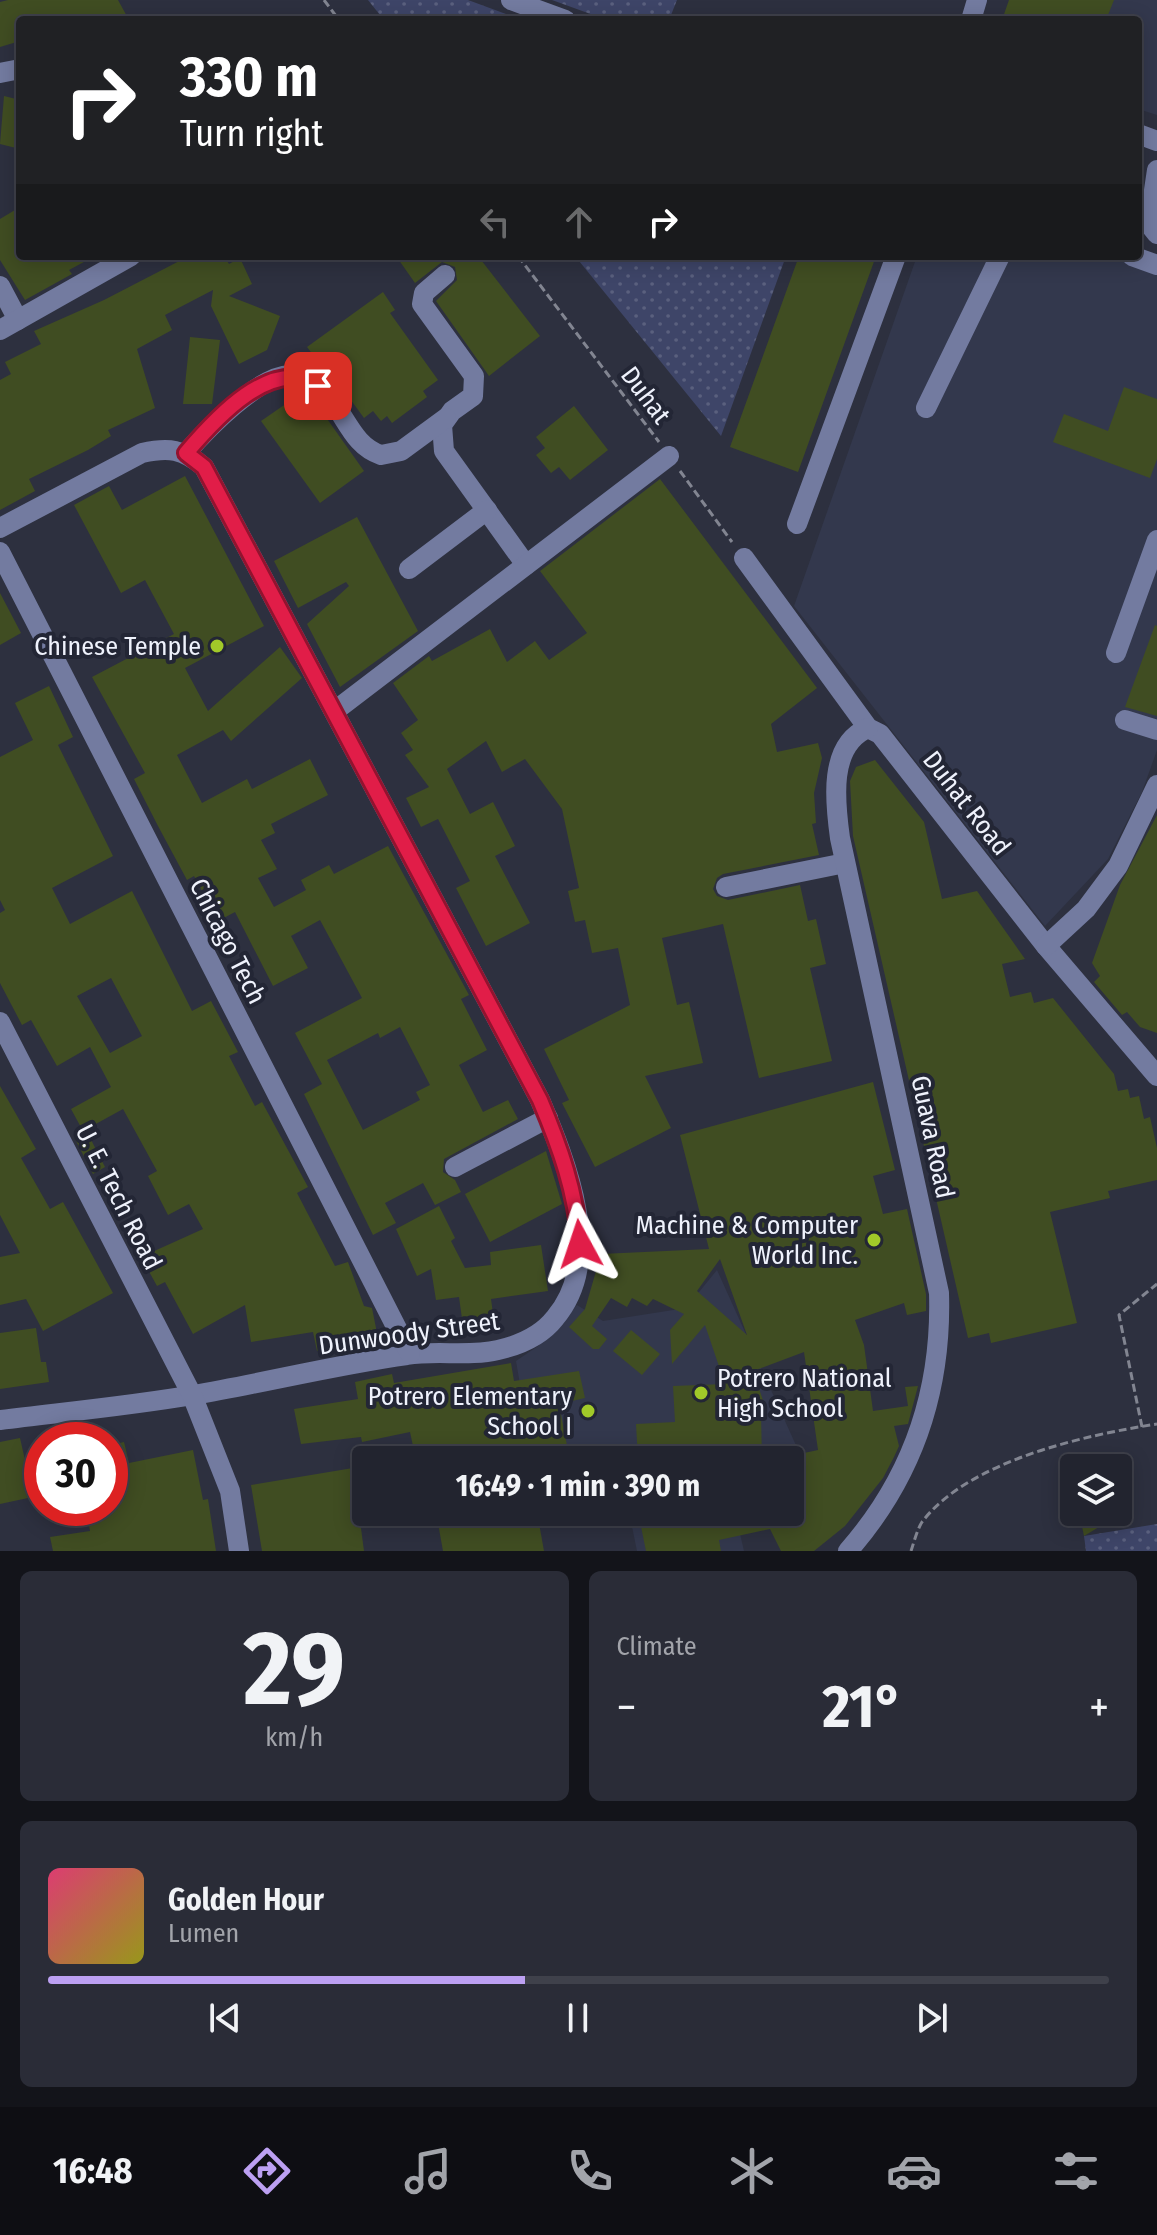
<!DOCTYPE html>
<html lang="en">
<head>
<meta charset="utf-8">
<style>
	:root { --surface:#22242f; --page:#2a2c37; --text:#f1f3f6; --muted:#a2a4aa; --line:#3f414b; --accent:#bca0f2 }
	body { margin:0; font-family:"Fira Sans Condensed",sans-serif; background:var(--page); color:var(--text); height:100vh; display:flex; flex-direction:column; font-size:30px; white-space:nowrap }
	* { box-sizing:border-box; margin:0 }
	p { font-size:26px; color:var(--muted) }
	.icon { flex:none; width:44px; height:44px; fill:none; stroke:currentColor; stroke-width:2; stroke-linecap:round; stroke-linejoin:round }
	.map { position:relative; height:1551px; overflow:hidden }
	.drawer { display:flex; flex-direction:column; gap:20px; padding:20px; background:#13141a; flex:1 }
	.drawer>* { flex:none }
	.hud { position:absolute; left:16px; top:16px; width:1126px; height:244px; border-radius:8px; box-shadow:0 4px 20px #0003,0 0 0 2px var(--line); background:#202124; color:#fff; overflow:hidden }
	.buttons { position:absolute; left:1060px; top:1454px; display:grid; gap:16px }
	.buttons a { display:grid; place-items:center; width:72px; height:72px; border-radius:8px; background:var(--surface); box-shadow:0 4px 20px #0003,0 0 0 2px var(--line); font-size:40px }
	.speed { position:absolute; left:24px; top:1422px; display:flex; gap:16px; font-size:40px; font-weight:700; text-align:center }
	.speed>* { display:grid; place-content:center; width:104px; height:104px; border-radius:50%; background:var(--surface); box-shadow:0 4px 20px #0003,0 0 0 2px var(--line); line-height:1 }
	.speed .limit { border:12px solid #d22; background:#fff; color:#111 }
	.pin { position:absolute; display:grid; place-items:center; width:68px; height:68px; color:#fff; margin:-34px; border-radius:16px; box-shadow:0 4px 12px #0006 }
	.me { position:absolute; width:88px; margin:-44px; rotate:355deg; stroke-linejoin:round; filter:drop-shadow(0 0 6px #0008) }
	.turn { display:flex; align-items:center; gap:28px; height:168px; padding:0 32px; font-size:36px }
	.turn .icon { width:104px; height:104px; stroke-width:2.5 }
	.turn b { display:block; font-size:56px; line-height:68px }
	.lanes { display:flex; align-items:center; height:76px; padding:0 32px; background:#0003; justify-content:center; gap:40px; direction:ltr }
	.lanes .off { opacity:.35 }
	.big { font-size:60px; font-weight:700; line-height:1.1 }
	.drawer .widget { flex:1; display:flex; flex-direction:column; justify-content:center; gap:12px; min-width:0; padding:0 28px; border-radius:12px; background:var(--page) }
	.drawer .dial { align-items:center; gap:0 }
	.dial b { font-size:104px; line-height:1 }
	.song { display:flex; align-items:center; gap:24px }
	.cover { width:96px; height:96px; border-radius:12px; background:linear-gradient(135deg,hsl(340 70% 55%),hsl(60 70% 35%)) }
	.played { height:8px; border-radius:4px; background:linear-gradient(90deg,var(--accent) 45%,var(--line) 45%) }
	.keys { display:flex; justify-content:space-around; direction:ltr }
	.heat { display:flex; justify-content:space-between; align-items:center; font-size:44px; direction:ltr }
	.drawer .tiles { flex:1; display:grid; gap:20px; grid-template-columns:1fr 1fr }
	.widget:last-child { grid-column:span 2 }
	.trip { position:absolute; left:352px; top:1446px; width:452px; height:80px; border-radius:8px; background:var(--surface); box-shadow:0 4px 20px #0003,0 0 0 2px var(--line); font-weight:700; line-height:80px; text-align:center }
	.dock { display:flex; height:128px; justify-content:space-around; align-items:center; background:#0e0e13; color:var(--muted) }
	.dock .icon { width:56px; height:56px }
	.dock .selected { color:var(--accent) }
	.dock b { font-size:36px; color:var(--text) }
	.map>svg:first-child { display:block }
	.built { fill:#33384d }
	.green { fill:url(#green-dots) }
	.building { fill:#404d22; fill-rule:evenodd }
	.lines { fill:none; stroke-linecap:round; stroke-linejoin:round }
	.path { stroke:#828591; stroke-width:3; stroke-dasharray:8 4; stroke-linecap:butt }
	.minor { stroke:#737ba0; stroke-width:20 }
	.route-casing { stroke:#92132f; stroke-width:20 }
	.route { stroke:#e11d48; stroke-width:14 }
	.poi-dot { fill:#a1c929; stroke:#232635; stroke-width:3 }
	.labels { text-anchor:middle; stroke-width:8; stroke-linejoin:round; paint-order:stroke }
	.street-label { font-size:26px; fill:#eff2fc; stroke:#232635 }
	.poi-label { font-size:26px; fill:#eff2fc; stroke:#232635; text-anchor:end }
</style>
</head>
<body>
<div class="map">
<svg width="1157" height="1551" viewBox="0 0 1157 1551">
	<defs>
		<pattern id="green-dots" width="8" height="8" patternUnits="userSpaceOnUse" patternTransform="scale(2)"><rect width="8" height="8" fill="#3e4568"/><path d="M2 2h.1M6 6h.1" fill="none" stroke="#5a607e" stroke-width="1.8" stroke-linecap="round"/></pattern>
	</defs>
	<rect width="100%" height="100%" fill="#2d303f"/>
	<g class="built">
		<polygon points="1011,0 1157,0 1157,115 1138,109 1138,20 1005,20"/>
		<polygon points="917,256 1113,256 1157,272 1157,750 1142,792 1108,859 1045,926 794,606"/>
		<polygon points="717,1270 799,1452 744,1460 533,1460 516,1361 538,1346 577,1305 603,1321 686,1308"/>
		<polygon points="629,1512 735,1512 744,1551 637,1551"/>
	</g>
	<g class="green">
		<polygon points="368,0 468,0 522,20 384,20"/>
		<polygon points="552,0 677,0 669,20 607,20"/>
		<polygon points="575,256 786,256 721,436"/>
		<polygon points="1157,1524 1157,1551 1086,1551 1084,1536"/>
	</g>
	<g class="building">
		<polygon points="8,0 118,0 129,20 20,20 20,41 0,47 0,2"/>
		<polygon points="1009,0 1114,0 1106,20 1002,20"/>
		<polygon points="4,96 20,100 20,149 0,144"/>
		<polygon points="20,207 20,256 95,256 69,270 72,274 25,300 0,260 0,219"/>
		<polygon points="189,256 224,256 229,264 240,258 252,284 229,296 280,316 267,350 239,364 211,306 213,290 165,315 172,330 137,349 155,408 108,430 111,436 88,450 29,479 35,491 0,510 0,380 11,374 5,362 41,344 34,331 104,300"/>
		<polygon points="396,256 478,256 540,336 489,376 436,301 457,280 455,267 442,262 415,283"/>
		<polygon points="799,256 876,256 798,472 730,447"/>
		<polygon points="383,292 395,310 390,313 438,380 423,391 427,397 392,423 387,416 381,421 373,411 364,418 323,362 320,364 307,347"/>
		<polygon points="190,337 220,340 212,404 183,404"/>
		<polygon points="1124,387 1157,399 1157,459 1150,478 1053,442 1064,414 1108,431"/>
		<polygon points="303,392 313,399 364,471 320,503 261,421"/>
		<polygon points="574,406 608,450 570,480 559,467 551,473 536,455 545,448 536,437"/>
		<path d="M 185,476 L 264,626 L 185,668 L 208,711 L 280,647 L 302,678 L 231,741 L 223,730 L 177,755 L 202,803 L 247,779 L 252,789 L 310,759 L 328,795 L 271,824 L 275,833 L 261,840 L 277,869 L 258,878 L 274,907 L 306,890 L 301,880 L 329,865 L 334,874 L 388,846 L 469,995 L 461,999 L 487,1050 L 459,1065 L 483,1112 L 508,1100 L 518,1119 L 444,1159 L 443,1172 L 455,1180 L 461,1192 L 435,1205 L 423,1183 L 385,1203 L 396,1223 L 373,1235 L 304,1094 L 322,1084 L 295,1033 L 362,998 L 320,920 L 291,936 L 308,968 L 273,986 L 235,912 L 218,921 L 194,876 L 187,880 L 158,826 L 134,779 L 145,773 L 92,677 L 174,634 L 145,580 L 121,593 L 74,505 L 109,486 L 122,510 ZM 400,1027 L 430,1085 L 416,1092 L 420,1100 L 363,1130 L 327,1060 L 378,1033 L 380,1038 Z"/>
		<polygon points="660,479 817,688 771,724 777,752 818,743 822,758 814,793 816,823 812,824 819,855 723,874 717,878 713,889 717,896 728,900 800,885 808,921 816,919 826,964 810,968 832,1061 759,1078 723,924 662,938 677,1005 689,1002 703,1063 645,1076 671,1128 595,1167 562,1103 569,1100 544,1049 630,1005 618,948 592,953 585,920 575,922 568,891 579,888 562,809 525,759 502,772 486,741 447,769 470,814 493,802 515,846 495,856 530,923 486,946 456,888 470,881 438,819 421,827 406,798 429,787 405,755 413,750 401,733 418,720 393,683 429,656 432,661 490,629 507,662 535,641 549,660 587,633 540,571"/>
		<polygon points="357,517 418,631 340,687 307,624 349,586 346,582 298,608 274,561"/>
		<polygon points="0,593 21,633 0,645"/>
		<polygon points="1155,625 1157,626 1157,716 1125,707"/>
		<path d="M 49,686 L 73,737 L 58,745 L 113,856 L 52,888 L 70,924 L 132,891 L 192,1011 L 211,1001 L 238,1052 L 229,1056 L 255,1106 L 262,1102 L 308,1187 L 297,1193 L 335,1266 L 348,1262 L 364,1306 L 372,1308 L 378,1338 L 317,1351 L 313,1332 L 251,1342 L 245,1305 L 193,1334 L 165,1282 L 157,1286 L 141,1257 L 203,1229 L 189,1204 L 168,1215 L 148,1176 L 157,1171 L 123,1109 L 83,1131 L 71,1109 L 111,1087 L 90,1047 L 57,1066 L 31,1020 L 22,1025 L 0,983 L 0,913 L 5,910 L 0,900 L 0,757 L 33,740 L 15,703 ZM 111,978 L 142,1036 L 110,1053 L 77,996 Z"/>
		<polygon points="875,760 924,822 942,899 977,891 1025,959 1002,964 1010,997 1031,992 1034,1003 1053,998 1114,1074 1118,1091 1128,1089 1130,1098 1139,1096 1144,1119 1150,1117 1157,1148 1157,1180 1108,1191 1110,1198 1050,1212 1077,1323 991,1343 989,1333 968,1338 853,836 850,781 856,767"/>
		<polygon points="1157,815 1157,1033 1140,1027 1127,1012 1122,1015 1094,982 1100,976 1092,963 1120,885"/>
		<path d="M 873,1082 L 895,1170 L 873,1176 L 883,1214 L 907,1209 L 926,1294 L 926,1311 L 907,1315 L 904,1303 L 855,1320 L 864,1345 L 873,1411 L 908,1406 L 905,1387 L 918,1386 L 908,1424 L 894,1426 L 899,1446 L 894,1457 L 883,1478 L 845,1526 L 814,1551 L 781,1551 L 770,1529 L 719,1540 L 721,1551 L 646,1551 L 638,1512 L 699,1512 L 702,1526 L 740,1518 L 739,1512 L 790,1512 L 790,1456 L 818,1450 L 804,1352 L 753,1371 L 767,1412 L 761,1414 L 762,1460 L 716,1460 L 712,1455 L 638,1459 L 636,1424 L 675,1422 L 673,1386 L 725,1384 L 705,1325 L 672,1364 L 670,1330 L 684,1314 L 653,1299 L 647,1306 L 632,1298 L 627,1307 L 611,1298 L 592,1326 L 607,1339 L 599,1349 L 593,1349 L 569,1327 L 585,1309 L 601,1254 L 709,1249 L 680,1135 ZM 720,1259 L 747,1335 L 697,1291 Z"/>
		<polygon points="0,1086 36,1149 21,1158 50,1209 63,1202 113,1293 43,1331 26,1299 0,1305 0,1257 20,1253 0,1215"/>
		<polygon points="86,1130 105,1167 93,1174 74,1137"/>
		<polygon points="546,1151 562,1204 490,1242 465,1194"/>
		<polygon points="439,1206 455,1238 451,1241 465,1268 491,1265 490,1252 541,1245 548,1291 491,1299 494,1321 463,1326 459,1297 436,1300 431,1269 417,1276 396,1229"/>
		<polygon points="36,1328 41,1362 46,1362 49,1382 0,1389 0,1333"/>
		<polygon points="631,1330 660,1354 642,1375 613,1351"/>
		<polygon points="511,1363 514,1381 579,1371 585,1398 559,1404 569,1456 550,1460 416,1460 410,1432 362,1442 361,1437 301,1444 294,1409 358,1399 355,1382 392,1374 394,1383"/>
		<polygon points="20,1438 25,1460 42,1456 42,1495 0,1504 0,1442"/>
		<polygon points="124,1442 129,1463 193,1450 203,1500 208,1499 216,1551 53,1551 50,1537 90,1531 86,1508 110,1508 110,1445"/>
		<polygon points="353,1468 364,1551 262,1551 251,1485"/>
		<polygon points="436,1512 537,1512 544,1551 443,1551"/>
		<polygon points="1079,1512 1095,1512 1099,1527 1084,1536"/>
	</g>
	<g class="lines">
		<g class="path">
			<polyline points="324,0 339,20"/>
			<polyline points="518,256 659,442"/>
			<polyline points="680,471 732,542"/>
			<polyline points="1142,1427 1119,1315 1157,1284"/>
			<path d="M 911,1551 C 914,1542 917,1530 922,1522 C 968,1461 1085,1435 1157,1424"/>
		</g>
		<g class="minor">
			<polyline points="511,0 565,20"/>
			<polyline points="971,20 977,0"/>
			<polyline points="0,73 20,69"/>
			<polyline points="1138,134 1157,141"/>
			<polyline points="1157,170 1149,224 1157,234"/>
			<polyline points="1132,256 1157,265"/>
			<polyline points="445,275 424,293 422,304 474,376 473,396 452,411 442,425 444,451 526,565"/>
			<polyline points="0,286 18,320"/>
			<polyline points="0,330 131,256"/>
			<polyline points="926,408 1000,256"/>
			<path d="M 186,453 C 207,429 258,376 290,375 C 310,375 325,391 335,405 C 349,425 357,447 381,455 L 401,451 L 446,418"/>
			<polyline points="797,524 896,256"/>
			<path d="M 0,528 L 142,453 C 169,447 183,449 204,467 L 540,1100 C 566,1161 606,1258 555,1318 C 541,1336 520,1345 498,1350 C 469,1357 437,1350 407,1355 C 335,1365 264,1383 193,1395 C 129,1406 64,1412 0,1420"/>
			<polyline points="0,552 410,1354"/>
			<polyline points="744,558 868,728 880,734 1046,946 1157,1076"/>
			<polyline points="409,569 487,510"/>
			<polyline points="1116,653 1157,540"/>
			<polyline points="336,710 669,456"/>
			<polyline points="1125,720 1157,730"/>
			<polyline points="726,887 845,863"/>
			<polyline points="1046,946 1086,909 1118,866 1157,785"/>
			<polyline points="0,1022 192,1395 230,1491 239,1551"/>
			<polyline points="455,1167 548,1118"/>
			<path d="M 848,1551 C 913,1477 942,1391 939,1293 L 840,838 C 835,802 828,745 868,728"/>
		</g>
	</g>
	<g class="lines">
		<defs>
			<path id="route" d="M 318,386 C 272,355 215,419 186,453 L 204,467 L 540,1100 C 560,1147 576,1192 580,1244"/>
		</defs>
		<use href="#route" class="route-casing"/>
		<use href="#route" class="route"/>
	</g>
	<g class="poi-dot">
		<circle cx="217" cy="646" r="8"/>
		<circle cx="874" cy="1240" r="8"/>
		<circle cx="701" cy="1393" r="8"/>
		<circle cx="588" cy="1411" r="8"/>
	</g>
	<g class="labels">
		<g class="street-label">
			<text transform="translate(646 395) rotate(53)" y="9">Duhat</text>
			<text transform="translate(967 803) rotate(52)" y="9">Duhat Road</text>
			<text transform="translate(228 941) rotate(63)" y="9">Chicago Tech</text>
			<text transform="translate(933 1137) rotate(78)" y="9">Guava Road</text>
			<text transform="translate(119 1197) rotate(63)" y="9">U. E. Tech Road</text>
			<text transform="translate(409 1333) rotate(-8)" y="9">Dunwoody Street</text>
		</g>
		<g class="poi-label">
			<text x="201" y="655">Chinese Temple</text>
			<text x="858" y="1234">Machine &amp; Computer<tspan x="858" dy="30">World Inc.</tspan></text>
			<text x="717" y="1387" text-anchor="start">Potrero National<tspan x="717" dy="30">High School</tspan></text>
			<text x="572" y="1405">Potrero Elementary<tspan x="572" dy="30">School I</tspan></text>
		</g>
	</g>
</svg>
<div class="buttons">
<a><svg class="icon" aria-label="layers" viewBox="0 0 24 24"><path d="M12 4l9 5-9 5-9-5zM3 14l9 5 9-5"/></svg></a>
</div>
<div class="speed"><div class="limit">30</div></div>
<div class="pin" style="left:318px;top:386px;background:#d93025"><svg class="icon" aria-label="arrive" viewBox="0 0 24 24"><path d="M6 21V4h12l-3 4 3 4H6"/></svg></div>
<svg class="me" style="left:580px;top:1244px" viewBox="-20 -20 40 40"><path d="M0-17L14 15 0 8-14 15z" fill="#e11d48" stroke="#fff" stroke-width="4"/></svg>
<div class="trip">16:49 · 1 min · 390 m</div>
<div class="hud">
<div class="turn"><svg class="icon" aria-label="right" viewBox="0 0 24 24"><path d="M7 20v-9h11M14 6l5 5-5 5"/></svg><div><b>330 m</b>Turn right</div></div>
<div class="lanes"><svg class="icon off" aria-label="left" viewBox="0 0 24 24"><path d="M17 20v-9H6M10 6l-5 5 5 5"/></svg><svg class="icon off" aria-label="ahead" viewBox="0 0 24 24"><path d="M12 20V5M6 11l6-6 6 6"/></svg><svg class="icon" aria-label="right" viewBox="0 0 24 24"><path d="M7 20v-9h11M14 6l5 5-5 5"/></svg></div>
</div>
</div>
<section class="drawer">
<div class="tiles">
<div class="widget dial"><b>29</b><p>km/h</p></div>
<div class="widget"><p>Climate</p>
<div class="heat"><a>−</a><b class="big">21°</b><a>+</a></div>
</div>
<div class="widget">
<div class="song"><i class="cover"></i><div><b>Golden Hour</b><p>Lumen</p></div></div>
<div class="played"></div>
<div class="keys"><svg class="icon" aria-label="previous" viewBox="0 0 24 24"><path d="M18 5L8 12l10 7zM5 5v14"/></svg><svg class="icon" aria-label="pause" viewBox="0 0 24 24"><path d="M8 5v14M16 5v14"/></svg><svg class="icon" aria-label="next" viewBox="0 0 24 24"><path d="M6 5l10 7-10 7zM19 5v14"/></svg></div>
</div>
</div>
</section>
<nav class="dock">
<b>16:48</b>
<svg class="icon selected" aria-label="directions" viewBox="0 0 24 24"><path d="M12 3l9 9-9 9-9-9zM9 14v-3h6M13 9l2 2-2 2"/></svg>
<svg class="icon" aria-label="music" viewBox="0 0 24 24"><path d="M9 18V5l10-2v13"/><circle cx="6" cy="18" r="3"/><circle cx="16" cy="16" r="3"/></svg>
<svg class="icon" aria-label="phone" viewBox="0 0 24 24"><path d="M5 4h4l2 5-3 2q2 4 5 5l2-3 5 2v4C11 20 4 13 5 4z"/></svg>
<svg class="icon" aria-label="climate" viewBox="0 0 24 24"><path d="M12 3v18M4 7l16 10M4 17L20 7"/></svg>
<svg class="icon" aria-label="car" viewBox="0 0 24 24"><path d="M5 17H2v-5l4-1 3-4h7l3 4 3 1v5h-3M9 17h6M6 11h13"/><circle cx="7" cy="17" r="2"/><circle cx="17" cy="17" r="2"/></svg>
<svg class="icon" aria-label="filters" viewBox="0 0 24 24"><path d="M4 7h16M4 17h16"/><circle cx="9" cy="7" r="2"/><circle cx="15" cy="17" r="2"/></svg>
</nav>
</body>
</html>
